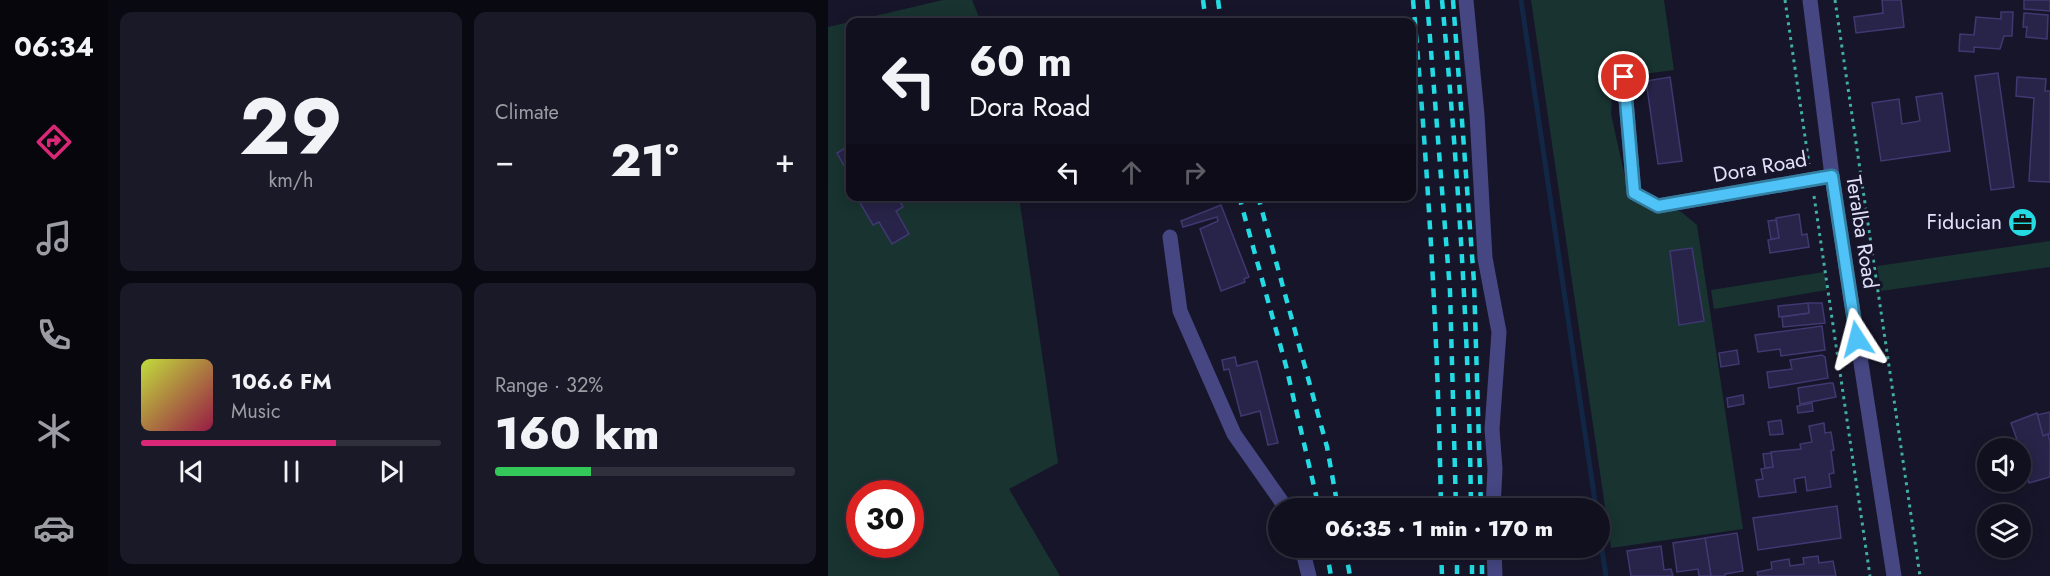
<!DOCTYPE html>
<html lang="en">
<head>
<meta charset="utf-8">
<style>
	:root { --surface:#11101f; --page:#1a1928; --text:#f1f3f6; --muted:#9c9da4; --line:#30303d; --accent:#db2777 }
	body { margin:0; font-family:Jost,sans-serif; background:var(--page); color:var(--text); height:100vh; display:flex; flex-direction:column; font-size:22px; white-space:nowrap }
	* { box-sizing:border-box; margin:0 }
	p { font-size:20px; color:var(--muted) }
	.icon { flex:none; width:33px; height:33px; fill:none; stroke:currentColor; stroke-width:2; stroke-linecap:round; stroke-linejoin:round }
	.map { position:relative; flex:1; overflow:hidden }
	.panel { display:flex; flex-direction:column; gap:12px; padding:12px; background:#090911; width:720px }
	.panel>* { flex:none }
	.banner { position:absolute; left:18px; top:18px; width:570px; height:183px; border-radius:12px; box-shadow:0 3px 15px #0003,0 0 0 2px var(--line); background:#11101f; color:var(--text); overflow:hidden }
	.fabs { position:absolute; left:1149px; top:438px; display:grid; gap:12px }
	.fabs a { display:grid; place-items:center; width:54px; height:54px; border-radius:50%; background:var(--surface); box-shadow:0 3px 15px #0003,0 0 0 2px var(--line); font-size:30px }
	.speed { position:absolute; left:18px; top:480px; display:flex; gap:12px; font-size:30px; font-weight:700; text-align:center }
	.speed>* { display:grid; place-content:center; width:78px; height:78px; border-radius:50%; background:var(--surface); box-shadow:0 3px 15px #0003,0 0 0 2px var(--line); line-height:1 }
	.speed .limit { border:9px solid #d22; background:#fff; color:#111 }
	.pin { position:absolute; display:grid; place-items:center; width:51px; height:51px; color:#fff; margin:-26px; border:3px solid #fff; border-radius:50%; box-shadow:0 2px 6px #0007 }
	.me { position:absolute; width:66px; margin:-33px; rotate:351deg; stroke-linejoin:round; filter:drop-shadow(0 0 4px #0008) }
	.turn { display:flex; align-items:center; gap:21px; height:126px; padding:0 24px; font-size:27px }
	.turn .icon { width:78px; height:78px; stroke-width:2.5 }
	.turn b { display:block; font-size:42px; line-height:51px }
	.lanes { display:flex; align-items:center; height:57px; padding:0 24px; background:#0003; justify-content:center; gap:30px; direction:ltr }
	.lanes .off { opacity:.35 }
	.big { font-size:45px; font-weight:800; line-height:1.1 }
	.panel .tile { flex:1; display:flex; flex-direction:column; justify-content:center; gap:9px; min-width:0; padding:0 21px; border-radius:12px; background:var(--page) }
	.panel .dial { align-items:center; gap:0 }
	.dial b { font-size:78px; line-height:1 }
	.song { display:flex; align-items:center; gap:18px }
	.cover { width:72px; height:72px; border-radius:9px; background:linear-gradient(135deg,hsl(70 70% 55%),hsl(340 70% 35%)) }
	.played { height:6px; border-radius:3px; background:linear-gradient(90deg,var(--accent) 65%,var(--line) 65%) }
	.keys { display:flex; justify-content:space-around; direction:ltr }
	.heat { display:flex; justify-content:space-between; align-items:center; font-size:33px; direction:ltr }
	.charge { height:9px; border-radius:4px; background:linear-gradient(90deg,#34c759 32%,var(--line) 0) }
	.panel .tiles { flex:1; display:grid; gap:12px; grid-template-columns:repeat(2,1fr) }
	.trip { position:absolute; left:440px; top:498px; width:342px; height:60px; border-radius:30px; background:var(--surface); box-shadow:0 3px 15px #0003,0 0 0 2px var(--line); font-weight:800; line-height:60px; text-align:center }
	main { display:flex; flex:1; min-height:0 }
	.menu { display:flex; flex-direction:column; width:108px; justify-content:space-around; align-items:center; background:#07060c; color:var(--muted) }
	.menu .icon { width:42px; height:42px }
	.menu .active { color:var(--accent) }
	.menu b { font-size:27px; color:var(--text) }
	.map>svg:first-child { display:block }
	.green { fill:#183330; fill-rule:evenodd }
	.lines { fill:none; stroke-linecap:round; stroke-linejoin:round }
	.stream { stroke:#122745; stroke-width:5 }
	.building { fill:#282348; stroke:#403871; stroke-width:1.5 }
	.path { stroke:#41afa3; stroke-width:3; stroke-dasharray:3 4.5; stroke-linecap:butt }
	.minor { stroke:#454682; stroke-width:15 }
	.rail { stroke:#24dae3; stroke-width:4.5; stroke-dasharray:9 8; stroke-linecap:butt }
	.route-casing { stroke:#337fa1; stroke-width:15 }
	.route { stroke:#4fc3f7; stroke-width:10 }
	.labels { text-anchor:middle; stroke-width:6; stroke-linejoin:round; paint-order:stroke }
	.street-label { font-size:21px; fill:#e2e1fb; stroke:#171529 }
	.poi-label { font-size:21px; fill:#e2e1fb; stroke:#171529; text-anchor:end }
</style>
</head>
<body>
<main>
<nav class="menu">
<b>06:34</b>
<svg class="icon active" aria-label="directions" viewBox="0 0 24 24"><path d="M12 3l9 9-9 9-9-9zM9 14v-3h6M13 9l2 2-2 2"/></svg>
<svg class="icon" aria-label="music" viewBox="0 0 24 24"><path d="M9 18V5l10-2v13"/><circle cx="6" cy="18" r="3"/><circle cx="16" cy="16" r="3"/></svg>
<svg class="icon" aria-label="phone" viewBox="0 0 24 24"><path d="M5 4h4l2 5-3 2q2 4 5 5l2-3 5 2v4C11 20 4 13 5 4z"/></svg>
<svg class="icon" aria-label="climate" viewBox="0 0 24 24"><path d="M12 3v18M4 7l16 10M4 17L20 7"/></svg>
<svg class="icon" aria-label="car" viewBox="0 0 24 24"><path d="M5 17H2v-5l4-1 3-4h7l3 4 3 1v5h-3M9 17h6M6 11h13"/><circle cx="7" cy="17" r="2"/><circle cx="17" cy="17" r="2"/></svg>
</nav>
<section class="panel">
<div class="tiles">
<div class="tile dial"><b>29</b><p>km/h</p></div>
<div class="tile"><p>Climate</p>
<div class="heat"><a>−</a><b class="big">21°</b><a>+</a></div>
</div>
<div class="tile">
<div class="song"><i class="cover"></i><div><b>106.6 FM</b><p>Music</p></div></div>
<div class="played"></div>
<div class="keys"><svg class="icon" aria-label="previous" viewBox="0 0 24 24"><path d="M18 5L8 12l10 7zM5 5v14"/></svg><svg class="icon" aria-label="pause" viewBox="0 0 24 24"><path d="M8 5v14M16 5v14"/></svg><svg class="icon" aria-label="next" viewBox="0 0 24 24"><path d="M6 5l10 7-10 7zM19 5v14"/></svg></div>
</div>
<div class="tile"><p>Range · 32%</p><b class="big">160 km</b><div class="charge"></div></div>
</div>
</section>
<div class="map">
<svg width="1222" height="576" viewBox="0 0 1222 576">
	<rect width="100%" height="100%" fill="#171529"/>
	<g class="green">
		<path d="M 115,0 L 144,0 L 153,22 L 22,22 L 22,196 L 191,197 L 230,463 L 181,489 L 232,576 L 0,576 L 0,27 ZM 32,494 L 82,494 L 82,544 L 32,544 Z"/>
		<polygon points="703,0 836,0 846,70 785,78 783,114 801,195 821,209 852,211 869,225 915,529 783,548"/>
		<polygon points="1222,241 1222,267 1053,291 1049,266"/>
		<polygon points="996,272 999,290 886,309 883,290"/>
	</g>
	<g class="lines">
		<g class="stream">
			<polyline points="693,0 768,508"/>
			<polyline points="771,530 778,576"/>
		</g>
	</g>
	<g class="building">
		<polygon points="1054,0 1073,0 1076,27 1028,33 1026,17 1055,13"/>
		<polygon points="1196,0 1222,0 1222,11 1196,9"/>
		<polygon points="1173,12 1185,12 1184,36 1176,36 1172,49 1146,47 1146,52 1131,51 1132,34 1146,35 1148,17 1173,19"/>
		<polygon points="1196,13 1220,15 1219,39 1198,37 1199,27 1195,27"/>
		<polygon points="1170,73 1186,187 1163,190 1147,76"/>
		<polygon points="842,77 854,161 830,164 818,81"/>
		<polygon points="1189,77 1218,79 1217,91 1222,91 1222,182 1201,181 1206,98 1188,96"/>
		<polygon points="1114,93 1122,151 1053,161 1044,103 1071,99 1074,124 1092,121 1088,97"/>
		<polygon points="22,145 22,187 18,179 22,176 9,153"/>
		<polygon points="28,196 69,196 75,207 68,211 81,234 64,244 51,222 45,225"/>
		<polygon points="393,205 421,277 416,279 417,282 393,291 372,229 390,221 389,217 355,227 353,221"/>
		<polygon points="971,214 974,235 979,234 981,247 942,253 940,240 951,238 948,218"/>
		<polygon points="948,220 951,238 943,239 940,221"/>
		<polygon points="864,248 876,321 851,325 842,251"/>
		<polygon points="980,303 994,303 997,323 955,327 954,317 981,313"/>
		<polygon points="980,303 981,313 951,317 950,306"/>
		<polygon points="994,326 997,350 953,356 952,349 930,352 927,335"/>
		<polygon points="909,350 911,364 893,367 891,353"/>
		<polygon points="994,355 997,357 1000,378 941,388 939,372 964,369 962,360"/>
		<polygon points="407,357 409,366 429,361 450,443 440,445 432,411 413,416 401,369 396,370 394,360"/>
		<polygon points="1002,383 1005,383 1008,397 972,404 970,388"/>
		<polygon points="915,395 916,404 900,407 899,398"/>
		<polygon points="984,403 985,411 970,413 969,406"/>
		<polygon points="1222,412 1222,434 1215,436 1209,415"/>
		<polygon points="1209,413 1215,436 1220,434 1222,442 1222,477 1201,483 1192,448 1183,423"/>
		<polygon points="953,420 955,434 942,435 940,422"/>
		<polygon points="996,423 997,433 1003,432 1006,450 1003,451 1006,473 1001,474 1003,487 979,491 977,477 966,479 968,492 931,497 928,480 935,479 933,469 945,467 943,452 973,449 972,444 984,442 981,426"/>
		<polygon points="943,453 945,467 937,468 935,454"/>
		<polygon points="1009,506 1013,538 930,550 925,518"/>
		<polygon points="909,533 915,571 897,574 897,576 883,576 877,538"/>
		<polygon points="877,538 883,576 871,576 870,569 849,572 845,543"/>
		<polygon points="833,546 836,570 843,569 845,576 803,576 799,551"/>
		<polygon points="990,556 991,563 1005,561 1008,576 930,576 929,572 944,569 943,562 961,559 962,566 976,564 975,558"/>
	</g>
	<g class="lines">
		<g class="path">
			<polyline points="957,0 981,164"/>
			<polyline points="1007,0 1092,576"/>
			<polyline points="986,196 1042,576"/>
		</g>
		<g class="minor">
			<polyline points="638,0 649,115 657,258 671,332 664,429 667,469 665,508"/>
			<polyline points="982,0 1004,176 1066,576"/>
			<polyline points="796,77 806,193 830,206 1004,176"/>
			<polyline points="342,237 352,311 406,434 458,508"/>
			<polyline points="474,548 481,576"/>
			<polyline points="666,548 667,576"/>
		</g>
		<g class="rail">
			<polyline points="375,0 378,22"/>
			<polyline points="390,0 393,22"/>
			<path d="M 585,0 C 600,169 610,338 613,508"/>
			<polyline points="599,0 622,291 628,508"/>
			<path d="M 614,0 C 630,169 641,339 643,508"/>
			<polyline points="625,0 646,282 653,508"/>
			<polyline points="411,196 458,366 491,508"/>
			<polyline points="430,196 499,447 510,508"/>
			<polyline points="498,548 503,576"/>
			<polyline points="517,548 522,576"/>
			<polyline points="613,548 614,576"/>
			<polyline points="629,548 629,576"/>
			<polyline points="644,548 644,576"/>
			<polyline points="654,548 654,576"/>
		</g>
	</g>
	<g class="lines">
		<defs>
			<polyline id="route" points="796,77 806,193 830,206 1004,176 1029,339"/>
		</defs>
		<use href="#route" class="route-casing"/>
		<use href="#route" class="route"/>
	</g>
	<defs>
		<symbol id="office-disc" viewBox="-11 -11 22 22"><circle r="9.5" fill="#24dae3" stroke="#171529"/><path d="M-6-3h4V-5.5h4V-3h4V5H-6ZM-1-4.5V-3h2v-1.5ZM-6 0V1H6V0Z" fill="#111"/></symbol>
	</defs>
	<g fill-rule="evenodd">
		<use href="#office-disc" x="1178" y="206" width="33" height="33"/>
	</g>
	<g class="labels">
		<g class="street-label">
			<text transform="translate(932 167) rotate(-10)" y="7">Dora Road</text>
			<text transform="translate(1034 232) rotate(81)" y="7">Teralba Road</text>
		</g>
		<g class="poi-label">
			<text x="1174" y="229">Fiducian</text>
		</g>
	</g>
</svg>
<div class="fabs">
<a><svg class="icon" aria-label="sound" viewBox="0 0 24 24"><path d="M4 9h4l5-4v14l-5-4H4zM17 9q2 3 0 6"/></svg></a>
<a><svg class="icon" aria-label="layers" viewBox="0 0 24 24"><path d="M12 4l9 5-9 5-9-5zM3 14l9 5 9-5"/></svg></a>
</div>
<div class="speed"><div class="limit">30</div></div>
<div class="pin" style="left:796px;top:77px;background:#d93025"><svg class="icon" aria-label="arrive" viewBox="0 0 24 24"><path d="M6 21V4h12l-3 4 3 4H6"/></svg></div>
<svg class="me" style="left:1029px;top:339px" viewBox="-20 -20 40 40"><path d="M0-17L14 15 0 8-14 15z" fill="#4fc3f7" stroke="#fff" stroke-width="4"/></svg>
<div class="trip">06:35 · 1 min · 170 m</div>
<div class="banner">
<div class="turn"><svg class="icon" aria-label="left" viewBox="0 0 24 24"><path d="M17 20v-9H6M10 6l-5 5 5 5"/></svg><div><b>60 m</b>Dora Road</div></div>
<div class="lanes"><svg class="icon" aria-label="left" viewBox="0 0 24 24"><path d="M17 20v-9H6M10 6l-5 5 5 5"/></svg><svg class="icon off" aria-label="ahead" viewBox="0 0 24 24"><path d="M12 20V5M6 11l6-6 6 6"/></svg><svg class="icon off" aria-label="right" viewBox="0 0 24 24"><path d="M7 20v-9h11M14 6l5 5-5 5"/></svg></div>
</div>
</div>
</main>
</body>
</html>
